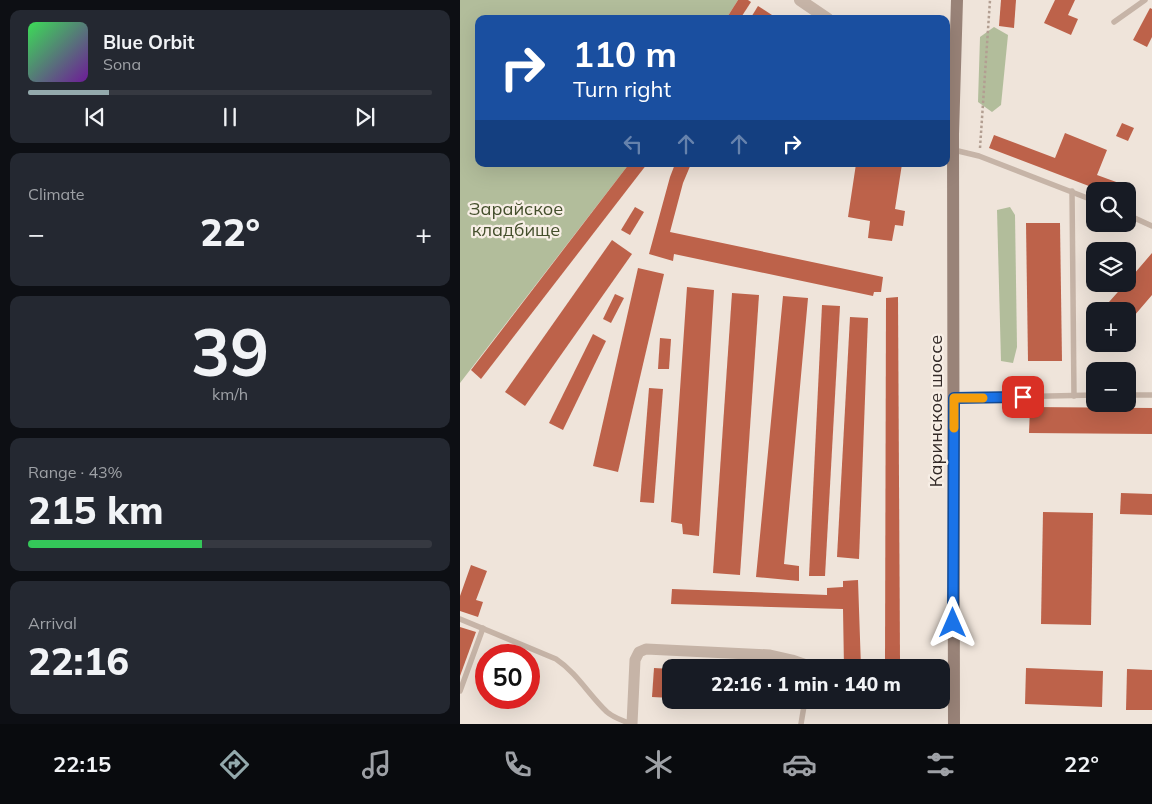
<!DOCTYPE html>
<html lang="en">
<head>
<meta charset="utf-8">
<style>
	:root { --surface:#171b24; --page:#242831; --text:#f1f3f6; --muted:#9ea1a6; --line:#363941; --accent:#93a9ac }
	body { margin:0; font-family:Mulish,sans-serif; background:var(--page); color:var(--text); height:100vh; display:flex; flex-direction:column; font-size:19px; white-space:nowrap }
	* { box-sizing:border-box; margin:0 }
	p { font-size:16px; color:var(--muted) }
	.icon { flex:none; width:28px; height:28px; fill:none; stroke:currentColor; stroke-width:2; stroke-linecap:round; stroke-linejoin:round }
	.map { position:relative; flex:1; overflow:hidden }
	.sheet { display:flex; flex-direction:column; gap:10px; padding:10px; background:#0d0f14; width:460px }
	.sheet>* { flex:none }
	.guide { position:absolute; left:15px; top:15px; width:475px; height:152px; border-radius:10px; box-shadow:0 5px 20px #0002; background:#1a4fa0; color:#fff; overflow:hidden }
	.controls { position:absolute; left:626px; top:182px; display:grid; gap:10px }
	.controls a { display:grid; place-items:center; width:50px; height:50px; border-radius:10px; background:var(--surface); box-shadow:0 5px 20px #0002; font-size:25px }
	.speed { position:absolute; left:15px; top:644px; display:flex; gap:10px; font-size:25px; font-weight:700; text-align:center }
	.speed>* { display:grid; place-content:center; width:65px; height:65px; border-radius:50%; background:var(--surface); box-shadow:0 5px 20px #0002; line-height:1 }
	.speed .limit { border:8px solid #d22; background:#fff; color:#111 }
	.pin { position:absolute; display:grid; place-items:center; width:42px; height:42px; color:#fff; margin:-21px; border-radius:10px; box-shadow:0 2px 8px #0006 }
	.me { position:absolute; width:55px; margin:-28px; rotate:0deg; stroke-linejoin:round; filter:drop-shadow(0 0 4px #0008) }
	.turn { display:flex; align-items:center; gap:18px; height:105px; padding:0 15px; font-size:22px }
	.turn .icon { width:65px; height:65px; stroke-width:2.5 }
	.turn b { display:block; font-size:35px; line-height:42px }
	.lanes { display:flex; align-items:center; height:48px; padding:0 15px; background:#0003; justify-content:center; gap:25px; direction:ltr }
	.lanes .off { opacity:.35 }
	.big { font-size:38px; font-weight:800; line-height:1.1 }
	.sheet .tile { flex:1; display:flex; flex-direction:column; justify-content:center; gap:8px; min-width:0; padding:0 18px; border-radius:10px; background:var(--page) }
	.sheet .dial { align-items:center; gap:0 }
	.dial b { font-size:65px; line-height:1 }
	.song { display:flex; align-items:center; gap:15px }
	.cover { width:60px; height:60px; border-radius:8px; background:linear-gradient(135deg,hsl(130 70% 55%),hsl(280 70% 35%)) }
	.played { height:5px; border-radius:2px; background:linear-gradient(90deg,var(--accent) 20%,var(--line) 20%) }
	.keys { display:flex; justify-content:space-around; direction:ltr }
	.heat { display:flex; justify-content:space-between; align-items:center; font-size:28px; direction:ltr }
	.charge { height:8px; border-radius:4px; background:linear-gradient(90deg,#34c759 43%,var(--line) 0) }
	.trip { position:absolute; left:202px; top:659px; width:288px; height:50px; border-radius:10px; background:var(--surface); box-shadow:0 5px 20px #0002; font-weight:800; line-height:50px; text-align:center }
	.tabs { display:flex; height:80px; justify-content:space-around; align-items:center; background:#090b0e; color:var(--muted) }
	.tabs .icon { width:35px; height:35px }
	.tabs .active { color:var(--accent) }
	.tabs b { font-size:22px; color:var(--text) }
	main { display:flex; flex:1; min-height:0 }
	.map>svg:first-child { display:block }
	.green { fill:#b2bd9b }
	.building { fill:#bd624a }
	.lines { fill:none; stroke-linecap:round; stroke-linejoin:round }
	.path { stroke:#b29e91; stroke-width:2.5; stroke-dasharray:2.5 2.5; stroke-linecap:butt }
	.service { stroke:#c6b4a7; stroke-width:5.5 }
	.minor { stroke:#c6b4a7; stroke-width:11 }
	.tertiary { stroke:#c6b4a7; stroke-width:12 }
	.secondary { stroke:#998378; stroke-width:12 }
	.route-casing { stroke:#114b97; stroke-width:12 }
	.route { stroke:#1a73e8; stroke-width:9 }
	.slow { stroke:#f59e0b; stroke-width:9 }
	.labels { text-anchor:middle; stroke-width:4.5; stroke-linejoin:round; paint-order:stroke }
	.park-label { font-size:18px; fill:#444f2c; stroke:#f7eee5 }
	.street-label { font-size:18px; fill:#332a27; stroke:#f7eee5 }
</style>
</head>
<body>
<main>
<section class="sheet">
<div class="tile">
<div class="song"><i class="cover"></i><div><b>Blue Orbit</b><p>Sona</p></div></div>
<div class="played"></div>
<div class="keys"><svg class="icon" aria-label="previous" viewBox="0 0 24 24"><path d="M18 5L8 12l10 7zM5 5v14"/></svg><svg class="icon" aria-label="pause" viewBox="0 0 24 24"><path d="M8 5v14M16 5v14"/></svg><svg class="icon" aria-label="next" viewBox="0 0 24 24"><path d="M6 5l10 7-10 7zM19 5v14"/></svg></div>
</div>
<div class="tile"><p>Climate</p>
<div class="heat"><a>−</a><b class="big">22°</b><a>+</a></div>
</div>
<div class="tile dial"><b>39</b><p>km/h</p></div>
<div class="tile"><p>Range · 43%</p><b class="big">215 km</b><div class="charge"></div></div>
<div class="tile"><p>Arrival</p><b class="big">22:16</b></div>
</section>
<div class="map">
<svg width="692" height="724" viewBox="0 0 692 724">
	<rect width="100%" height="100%" fill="#efe4da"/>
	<g class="green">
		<polygon points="0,0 278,0 266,19 19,19 19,164 169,164 0,383"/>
		<polygon points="534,27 548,35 541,105 532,112 518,102 520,37"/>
		<polygon points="550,207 555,215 557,347 553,363 541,361 537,210"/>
	</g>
	<g class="building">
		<polygon points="278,0 288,0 291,2 280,19 266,19"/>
		<polygon points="541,0 556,0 554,28 539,26"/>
		<polygon points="595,0 615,0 608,15 618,19 611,35 584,23"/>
		<polygon points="298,6 312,15 309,19 290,19"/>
		<polygon points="690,8 692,9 692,37 687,47 673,40"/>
		<polygon points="662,123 674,128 668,141 656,136"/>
		<polygon points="605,133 647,150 637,175 670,187 668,191 642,191 529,148 534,135 595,158"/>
		<polygon points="169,164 187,164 21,379 11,370"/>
		<polygon points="215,164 231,164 223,183 210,232 423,277 421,292 414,292 413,296 214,254 213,261 189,254 210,177"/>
		<polygon points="396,164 442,164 435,209 445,211 443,226 435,225 432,241 408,238 410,221 388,217"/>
		<polygon points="175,207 184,212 170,235 161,230"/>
		<polygon points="566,223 600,223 602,361 568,361"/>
		<polygon points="152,240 172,254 65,406 45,392"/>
		<polygon points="692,253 692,295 668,323 668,311 641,311 665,284 668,284 668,281"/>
		<polygon points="178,268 204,274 158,472 133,466"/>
		<polygon points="227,287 254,290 239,536 223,534 222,524 211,522"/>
		<polygon points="272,293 299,295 280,575 253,573"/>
		<polygon points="155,294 164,298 151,323 143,319"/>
		<polygon points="323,296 348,298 324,564 339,566 339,581 296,577"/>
		<polygon points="438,297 440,661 425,661 426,298"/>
		<polygon points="362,305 380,306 365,576 349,576"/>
		<polygon points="390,317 408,318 399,559 377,557"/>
		<polygon points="133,334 146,341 103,430 89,423"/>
		<polygon points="200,338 211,339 209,369 198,369"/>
		<polygon points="189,388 203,389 194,503 180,502"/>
		<polygon points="570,407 692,408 692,434 569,433"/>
		<polygon points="661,493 692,494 692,515 660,514"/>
		<polygon points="583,512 633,513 631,625 581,624"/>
		<polygon points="11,565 27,571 16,600 23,602 18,617 0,611 0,596"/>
		<polygon points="398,580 401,668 384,668 383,609 211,604 212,589 367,595 367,588 383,587 383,581"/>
		<polygon points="0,627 16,632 0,676"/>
		<polygon points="194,668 211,669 211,698 192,697"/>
		<polygon points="566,668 643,671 642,707 565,704"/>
		<polygon points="667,669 692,670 692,710 666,710"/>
		<polygon points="283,700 331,700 331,704 283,702"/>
	</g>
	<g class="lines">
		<polyline class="path" points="520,148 530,0"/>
		<g class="service">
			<polyline points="654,22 685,0"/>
			<polyline points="494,150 519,156 635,201"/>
			<polyline points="612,191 614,396"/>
			<polyline points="668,215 692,226"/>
			<polyline points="668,395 692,395"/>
			<polyline points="494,398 635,395"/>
			<path d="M 0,619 L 96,659 C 117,673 129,695 147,712 C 154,718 163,721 172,724"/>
			<polyline points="0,691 23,628"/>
			<polyline points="341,724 345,700"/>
		</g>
		<g class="minor">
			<polyline points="481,679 493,678"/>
			<polyline points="172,724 175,660 179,652 186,649 310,655 332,660 355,668"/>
		</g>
		<g class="tertiary">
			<polyline points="340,0 368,19"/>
			<polyline points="486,46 496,31"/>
		</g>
		<polyline class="secondary" points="494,724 493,134 497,0"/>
	</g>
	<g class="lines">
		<defs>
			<polyline id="route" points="493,623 494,398 563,397"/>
		</defs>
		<use href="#route" class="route-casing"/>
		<use href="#route" class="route"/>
		<polyline class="slow" points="494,428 494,398 523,398"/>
	</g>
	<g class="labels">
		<g class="park-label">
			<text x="56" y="215">Зарайское<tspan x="56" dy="21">кладбище</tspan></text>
		</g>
		<g class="street-label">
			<text transform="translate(476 411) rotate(-90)" y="6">Каринское шоссе</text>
		</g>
	</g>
</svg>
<div class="controls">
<a><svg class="icon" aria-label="search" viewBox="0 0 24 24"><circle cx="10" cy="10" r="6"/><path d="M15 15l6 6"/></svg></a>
<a><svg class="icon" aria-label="layers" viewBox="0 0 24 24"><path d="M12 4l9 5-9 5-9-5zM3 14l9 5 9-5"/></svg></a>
<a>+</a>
<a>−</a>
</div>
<div class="speed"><div class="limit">50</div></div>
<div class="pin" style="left:563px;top:397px;background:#d93025"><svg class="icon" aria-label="arrive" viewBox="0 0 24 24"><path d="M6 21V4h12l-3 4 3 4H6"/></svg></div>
<svg class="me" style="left:493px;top:623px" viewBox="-20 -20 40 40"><path d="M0-17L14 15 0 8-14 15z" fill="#1a73e8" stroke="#fff" stroke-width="4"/></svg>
<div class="trip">22:16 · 1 min · 140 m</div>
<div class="guide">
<div class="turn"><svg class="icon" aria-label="right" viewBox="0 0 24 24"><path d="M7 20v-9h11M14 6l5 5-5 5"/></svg><div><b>110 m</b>Turn right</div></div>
<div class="lanes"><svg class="icon off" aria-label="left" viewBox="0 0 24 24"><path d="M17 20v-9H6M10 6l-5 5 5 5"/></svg><svg class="icon off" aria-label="ahead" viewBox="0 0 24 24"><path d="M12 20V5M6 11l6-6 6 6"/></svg><svg class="icon off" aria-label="ahead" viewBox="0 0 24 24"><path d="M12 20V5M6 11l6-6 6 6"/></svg><svg class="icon" aria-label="right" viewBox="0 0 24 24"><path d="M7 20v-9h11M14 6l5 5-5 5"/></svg></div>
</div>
</div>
</main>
<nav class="tabs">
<b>22:15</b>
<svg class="icon active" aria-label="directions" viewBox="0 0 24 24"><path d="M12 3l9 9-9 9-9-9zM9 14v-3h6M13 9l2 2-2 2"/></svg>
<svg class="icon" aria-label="music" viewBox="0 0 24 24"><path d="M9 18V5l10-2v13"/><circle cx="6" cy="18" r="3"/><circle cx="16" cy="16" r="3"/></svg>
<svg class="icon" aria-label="phone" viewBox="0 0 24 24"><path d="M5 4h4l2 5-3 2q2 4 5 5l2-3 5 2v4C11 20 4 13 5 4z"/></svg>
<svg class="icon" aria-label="climate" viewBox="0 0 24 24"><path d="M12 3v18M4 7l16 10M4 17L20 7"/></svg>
<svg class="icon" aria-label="car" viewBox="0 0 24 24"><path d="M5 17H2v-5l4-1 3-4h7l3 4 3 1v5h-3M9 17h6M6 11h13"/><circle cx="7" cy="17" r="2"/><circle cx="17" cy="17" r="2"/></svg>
<svg class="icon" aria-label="filters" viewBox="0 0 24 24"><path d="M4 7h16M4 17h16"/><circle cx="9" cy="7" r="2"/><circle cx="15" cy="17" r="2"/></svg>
<b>22°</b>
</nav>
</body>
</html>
